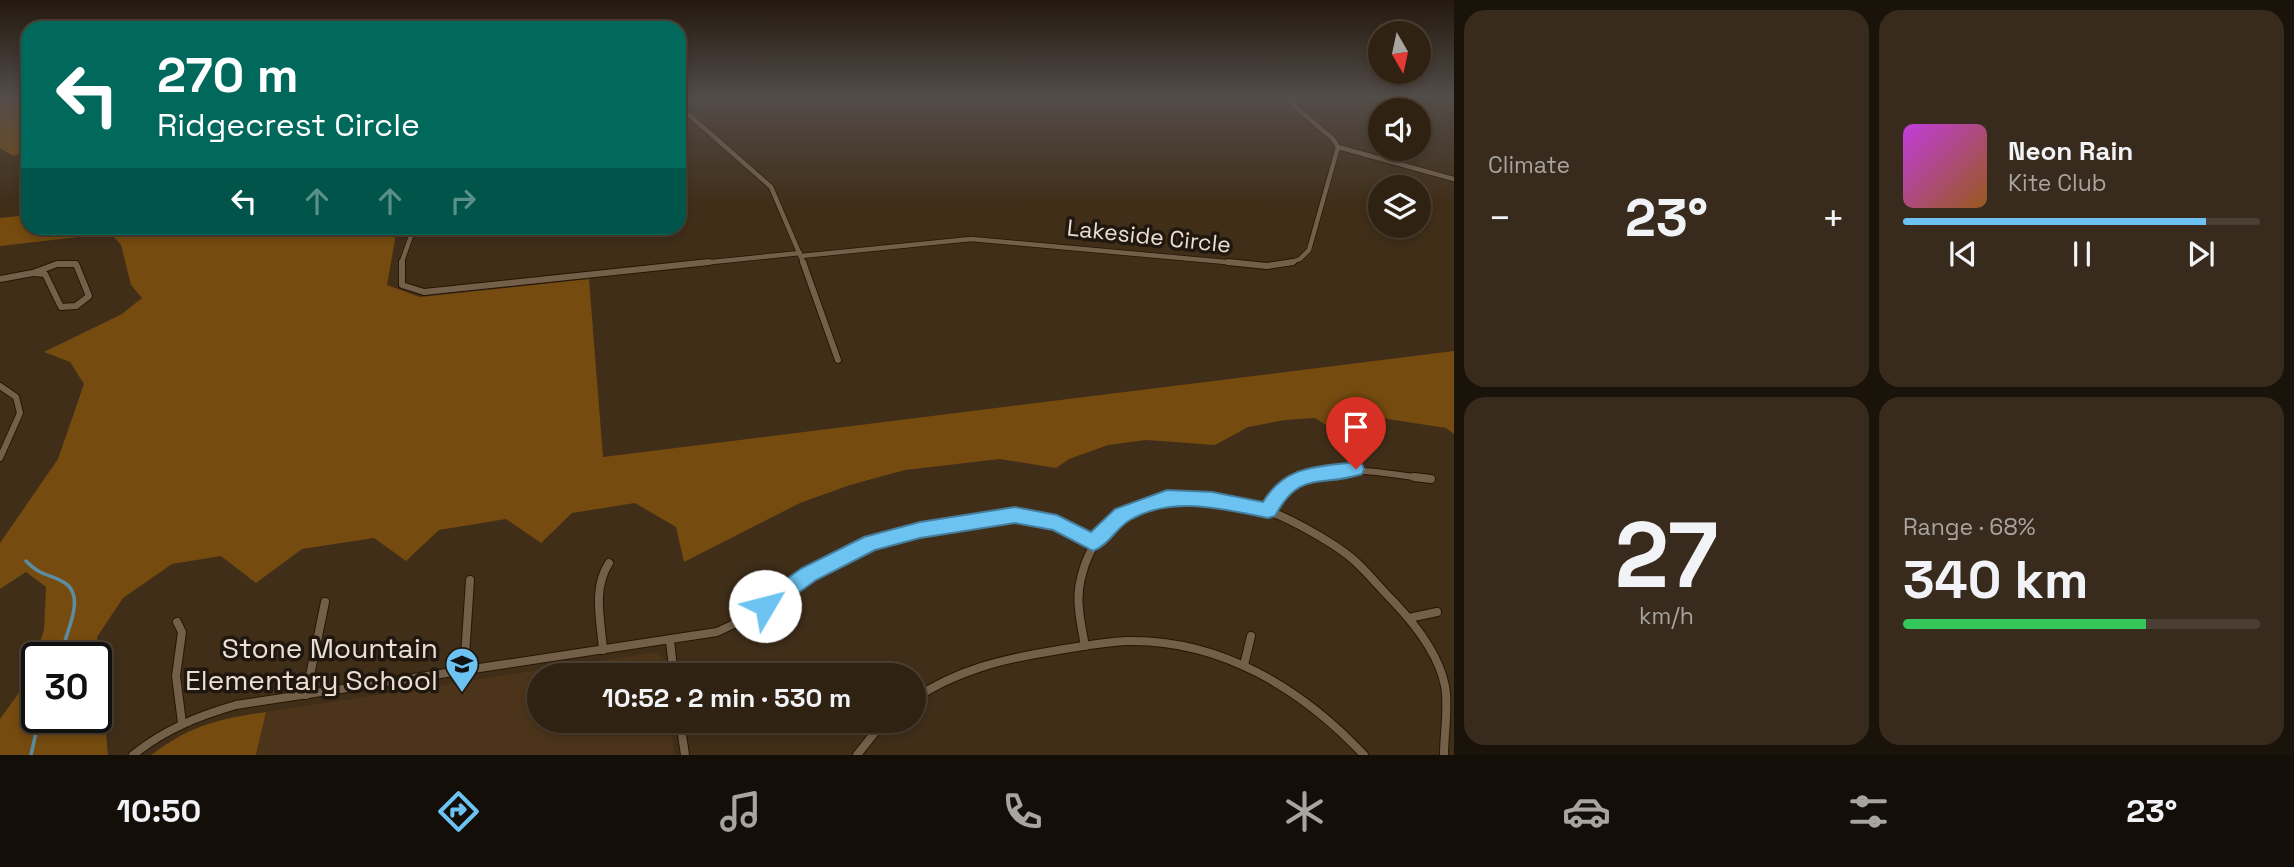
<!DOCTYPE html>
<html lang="en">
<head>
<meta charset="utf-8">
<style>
	:root { --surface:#302213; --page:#382a1c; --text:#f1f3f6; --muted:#a8a4a0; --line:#4b3f33; --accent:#6cc3f2 }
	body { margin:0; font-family:"Space Grotesk",sans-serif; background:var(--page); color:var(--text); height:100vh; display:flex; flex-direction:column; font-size:26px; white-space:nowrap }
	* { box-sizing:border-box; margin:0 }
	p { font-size:23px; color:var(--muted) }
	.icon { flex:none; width:38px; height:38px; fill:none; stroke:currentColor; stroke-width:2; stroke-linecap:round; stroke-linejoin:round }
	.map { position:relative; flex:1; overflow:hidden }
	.drawer { display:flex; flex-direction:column; gap:10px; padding:10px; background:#1a130a; width:840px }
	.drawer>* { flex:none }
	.top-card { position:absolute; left:21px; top:21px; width:665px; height:214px; border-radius:21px; box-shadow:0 4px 10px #0003,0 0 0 2px var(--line); background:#00695c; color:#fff; overflow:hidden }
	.needle { width:46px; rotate:171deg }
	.fabs { position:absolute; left:1368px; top:21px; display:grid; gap:14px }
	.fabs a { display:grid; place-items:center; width:63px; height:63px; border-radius:50%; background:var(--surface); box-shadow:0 4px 10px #0003,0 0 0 2px var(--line); font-size:35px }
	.speed { position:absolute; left:21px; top:642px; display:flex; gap:14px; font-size:35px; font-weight:700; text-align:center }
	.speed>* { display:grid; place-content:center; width:91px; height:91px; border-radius:50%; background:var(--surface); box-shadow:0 4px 10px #0003,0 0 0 2px var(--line); line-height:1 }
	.speed .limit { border:4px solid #111; border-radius:10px; background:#fff; color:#111 }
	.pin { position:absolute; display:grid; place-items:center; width:60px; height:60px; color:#fff; margin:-72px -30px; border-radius:50% 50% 50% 0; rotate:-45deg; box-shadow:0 0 7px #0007 }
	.pin .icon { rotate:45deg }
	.me { position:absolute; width:77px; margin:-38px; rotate:53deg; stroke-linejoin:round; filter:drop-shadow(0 0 5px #0008) }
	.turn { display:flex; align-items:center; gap:24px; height:147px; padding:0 21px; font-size:32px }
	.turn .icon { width:91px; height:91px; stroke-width:2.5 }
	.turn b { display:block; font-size:49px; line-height:60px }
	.lanes { display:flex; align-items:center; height:66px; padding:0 21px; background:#0003; justify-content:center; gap:35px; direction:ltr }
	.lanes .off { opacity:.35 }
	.big { font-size:52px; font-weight:600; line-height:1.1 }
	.drawer .card { flex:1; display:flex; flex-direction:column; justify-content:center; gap:10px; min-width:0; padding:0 24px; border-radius:21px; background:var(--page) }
	.drawer .dial { align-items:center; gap:0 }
	.dial b { font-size:91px; line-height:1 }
	.song { display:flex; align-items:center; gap:21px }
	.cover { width:84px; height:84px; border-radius:10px; background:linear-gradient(135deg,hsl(290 70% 55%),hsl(30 70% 35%)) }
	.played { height:7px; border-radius:4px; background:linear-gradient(90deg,var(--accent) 85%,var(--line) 85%) }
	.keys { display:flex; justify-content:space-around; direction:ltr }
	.heat { display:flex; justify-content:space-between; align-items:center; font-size:38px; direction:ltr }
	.charge { height:10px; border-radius:5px; background:linear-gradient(90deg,#34c759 68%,var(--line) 0) }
	.drawer .tiles { flex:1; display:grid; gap:10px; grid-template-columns:repeat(2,1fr) }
	.trip { position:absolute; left:527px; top:663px; width:399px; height:70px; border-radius:35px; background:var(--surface); box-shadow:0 4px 10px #0003,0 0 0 2px var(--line); font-weight:600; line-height:70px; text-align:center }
	.tab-bar { display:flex; height:112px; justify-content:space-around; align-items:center; background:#130e08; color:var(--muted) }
	.tab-bar .icon { width:49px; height:49px }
	.tab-bar .on { color:var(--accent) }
	.tab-bar b { font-size:32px; color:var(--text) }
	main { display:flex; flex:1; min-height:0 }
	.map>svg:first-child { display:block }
	.built { fill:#4b341a }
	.green { fill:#754b0f; fill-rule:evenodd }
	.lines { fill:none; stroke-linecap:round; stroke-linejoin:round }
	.stream { stroke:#5c8ca1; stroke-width:3.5 }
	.street-far2-casing { stroke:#261602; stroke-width:6 }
	.street-far1-casing { stroke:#261602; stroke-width:8 }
	.street-casing { stroke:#261602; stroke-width:10 }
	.street-far2 { stroke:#74604a; stroke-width:4.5 }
	.street-far1 { stroke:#74604a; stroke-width:6 }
	.street { stroke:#74604a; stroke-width:8 }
	.route { fill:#6cc3f2; stroke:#467f9d; stroke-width:2 }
	.labels { text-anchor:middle; stroke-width:7; stroke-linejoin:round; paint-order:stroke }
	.street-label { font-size:23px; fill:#ebdfd3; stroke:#20180f }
	.near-poi-label { font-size:28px; fill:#ebdfd3; stroke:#20180f; text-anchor:end }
</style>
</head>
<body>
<main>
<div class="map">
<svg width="1454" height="755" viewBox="0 0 1454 755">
	<rect width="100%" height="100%" fill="#402e19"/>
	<polygon class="built" points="657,652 666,661 667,675 539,676 539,721 671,721 674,755 256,755 266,712"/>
	<g class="green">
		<polygon points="0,97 28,97 28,151 13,156 0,148"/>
		<path d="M 28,215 L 28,228 L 397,228 L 387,285 L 420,297 L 589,279 L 603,457 L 1454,351 L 1454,434 L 1446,428 L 1375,417 L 1340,419 L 1337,426 L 1358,463 L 1349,463 L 1326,425 L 1315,418 L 1285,420 L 1248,427 L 1215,445 L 1146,440 L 1108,445 L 1069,459 L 1056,468 L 1000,459 L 905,470 L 850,485 L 800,503 L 684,562 L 676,527 L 635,503 L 572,513 L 541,543 L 506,519 L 439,530 L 406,561 L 374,538 L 302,549 L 256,583 L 221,556 L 172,564 L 123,598 L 97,637 L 108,755 L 0,755 L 0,719 L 26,683 L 44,630 L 46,587 L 26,572 L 0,589 L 0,543 L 58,459 L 84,384 L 70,362 L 44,352 L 122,314 L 142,298 L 131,285 L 121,245 L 113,236 L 87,236 L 0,246 L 0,218 ZM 96,658 L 96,718 L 37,718 L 37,658 Z"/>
		<path d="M 266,712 L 256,755 L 151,755 C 191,725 218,719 266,712 Z"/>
	</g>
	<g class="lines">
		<g class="stream">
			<path d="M 26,561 C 41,577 49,573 65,583 C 88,598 62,638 61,658"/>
			<polyline points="31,755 37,728 43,718"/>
		</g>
		<defs>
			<g id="street-far2">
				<polyline points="1284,97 1333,139 1338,147 1309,250 1300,259 1286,264"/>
				<polyline points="679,106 771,187 804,264"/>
				<polyline points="1338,147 1454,179"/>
				<polyline points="801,256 971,239 1248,264"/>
				<polyline points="56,264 76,264"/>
				<polyline points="401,264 411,236"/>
				<polyline points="692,264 800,253"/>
			</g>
			<g id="street-far1">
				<polyline points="402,262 402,285 424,292 709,262"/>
				<polyline points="803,262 838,360"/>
				<polyline points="1228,262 1267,266 1293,262"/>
				<polygon points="57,264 76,264 89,296 76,306 61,307 45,274 33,273"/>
				<polyline points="0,279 33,273"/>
				<polyline points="0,386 16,397 20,413 0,458"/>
				<path d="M 1298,479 C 1340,462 1386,474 1429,479"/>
			</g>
			<g id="street">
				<polyline points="1414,477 1431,479"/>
				<polyline points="1268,511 1277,494 1303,477"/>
				<polyline points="1409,618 1437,612"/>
				<polyline points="177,622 182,632 176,676 182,723"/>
				<polyline points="670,641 674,676"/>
				<path d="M 1085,646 C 1081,624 1075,600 1081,578 C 1101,491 1198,486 1269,511 C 1293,520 1338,545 1356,562 C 1369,574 1380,588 1393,601 C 1414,623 1439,655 1445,686 C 1449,707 1444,733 1444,755"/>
				<path d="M 603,650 C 601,621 592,589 609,563"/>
				<polyline points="1244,665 1251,636"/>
				<polyline points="464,671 470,580"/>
				<polyline points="306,695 325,602"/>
				<path d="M 914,699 C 957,670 1003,659 1053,651 C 1078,647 1102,642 1127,641 C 1221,639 1302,689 1364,755"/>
				<polyline points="680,721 685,755"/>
				<path d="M 133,755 C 164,730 198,716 236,705 L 717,632 L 749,617 L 809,574 L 871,543 L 920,530 L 1015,515 L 1057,523 L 1093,543"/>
				<polyline points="857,755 884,721"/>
			</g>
		</defs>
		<use href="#street-far2" class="street-far2-casing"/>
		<use href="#street-far1" class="street-far1-casing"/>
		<use href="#street" class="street-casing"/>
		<use href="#street-far2" class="street-far2"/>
		<use href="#street-far1" class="street-far1"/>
		<use href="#street" class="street"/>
	</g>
	<linearGradient id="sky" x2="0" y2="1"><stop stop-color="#23190e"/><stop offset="0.48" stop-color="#534c49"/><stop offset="1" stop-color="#534c49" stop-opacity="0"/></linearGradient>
	<rect width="1454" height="203" fill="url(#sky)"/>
	<path class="route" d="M 1356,462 L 1362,464 L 1364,469 L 1362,474 C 1320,488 1300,469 1275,516 L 1268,518 C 1222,509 1173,495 1130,520 C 1116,528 1109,545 1093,551 L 1053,530 L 1015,523 L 920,538 L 875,550 L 816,580 L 772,612 L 765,615 L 758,612 L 755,606 L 758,599 L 802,568 L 864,537 L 920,522 L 1015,507 L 1057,515 L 1091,532 L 1115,509 L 1167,490 L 1212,492 L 1263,502 C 1285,465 1317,467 1356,462 Z"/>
	<defs>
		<symbol id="school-pin" viewBox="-11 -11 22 30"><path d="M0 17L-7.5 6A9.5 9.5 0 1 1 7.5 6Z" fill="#6cc3f2" stroke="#20180f"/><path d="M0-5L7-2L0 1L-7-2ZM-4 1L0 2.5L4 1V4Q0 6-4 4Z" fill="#111"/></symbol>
	</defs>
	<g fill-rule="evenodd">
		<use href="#school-pin" x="443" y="645" width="38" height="52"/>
	</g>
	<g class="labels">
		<g class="street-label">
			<text transform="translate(1149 236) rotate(6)" y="8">Lakeside Circle</text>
		</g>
		<g class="near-poi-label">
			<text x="438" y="658">Stone Mountain<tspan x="438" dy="32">Elementary School</tspan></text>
		</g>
	</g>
</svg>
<div class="fabs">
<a><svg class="needle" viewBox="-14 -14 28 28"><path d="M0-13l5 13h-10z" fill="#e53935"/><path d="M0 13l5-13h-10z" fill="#a8a4a0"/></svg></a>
<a><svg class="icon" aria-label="sound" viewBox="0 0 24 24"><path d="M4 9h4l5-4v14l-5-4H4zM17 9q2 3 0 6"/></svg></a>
<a><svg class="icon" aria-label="layers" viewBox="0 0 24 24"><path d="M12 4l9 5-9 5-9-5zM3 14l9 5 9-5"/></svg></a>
</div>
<div class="speed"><div class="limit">30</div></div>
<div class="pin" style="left:1356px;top:469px;background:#d93025"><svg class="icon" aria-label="arrive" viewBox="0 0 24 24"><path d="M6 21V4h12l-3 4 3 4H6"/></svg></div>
<svg class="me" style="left:765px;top:606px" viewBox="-20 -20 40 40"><circle r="19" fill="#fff"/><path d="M0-13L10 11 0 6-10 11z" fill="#6cc3f2"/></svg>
<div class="trip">10:52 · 2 min · 530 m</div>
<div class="top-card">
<div class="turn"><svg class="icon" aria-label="left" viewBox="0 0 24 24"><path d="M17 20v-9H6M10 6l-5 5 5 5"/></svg><div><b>270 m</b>Ridgecrest Circle</div></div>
<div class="lanes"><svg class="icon" aria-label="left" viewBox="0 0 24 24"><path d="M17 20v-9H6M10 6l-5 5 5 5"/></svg><svg class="icon off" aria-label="ahead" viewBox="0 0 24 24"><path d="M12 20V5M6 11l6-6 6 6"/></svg><svg class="icon off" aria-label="ahead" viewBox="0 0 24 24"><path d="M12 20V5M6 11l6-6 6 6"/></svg><svg class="icon off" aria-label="right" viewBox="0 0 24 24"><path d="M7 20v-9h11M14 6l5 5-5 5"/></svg></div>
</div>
</div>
<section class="drawer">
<div class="tiles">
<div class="card"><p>Climate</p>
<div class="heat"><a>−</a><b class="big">23°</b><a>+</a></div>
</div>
<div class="card">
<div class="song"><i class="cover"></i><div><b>Neon Rain</b><p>Kite Club</p></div></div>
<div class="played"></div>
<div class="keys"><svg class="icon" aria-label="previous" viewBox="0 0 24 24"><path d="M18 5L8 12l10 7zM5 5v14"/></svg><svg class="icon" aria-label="pause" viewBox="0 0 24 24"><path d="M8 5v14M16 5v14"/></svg><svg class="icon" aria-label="next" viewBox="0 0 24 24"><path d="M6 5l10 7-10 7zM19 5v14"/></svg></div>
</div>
<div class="card dial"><b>27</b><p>km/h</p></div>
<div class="card"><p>Range · 68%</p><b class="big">340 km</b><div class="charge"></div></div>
</div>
</section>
</main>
<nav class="tab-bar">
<b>10:50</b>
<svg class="icon on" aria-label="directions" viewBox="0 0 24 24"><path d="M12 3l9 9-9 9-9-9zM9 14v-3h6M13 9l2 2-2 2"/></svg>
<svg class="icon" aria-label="music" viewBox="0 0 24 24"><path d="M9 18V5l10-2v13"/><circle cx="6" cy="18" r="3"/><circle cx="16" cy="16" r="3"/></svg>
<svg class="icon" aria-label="phone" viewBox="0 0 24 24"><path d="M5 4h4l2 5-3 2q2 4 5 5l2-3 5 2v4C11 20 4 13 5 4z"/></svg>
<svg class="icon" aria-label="climate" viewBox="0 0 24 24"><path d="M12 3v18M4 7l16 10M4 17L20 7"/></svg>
<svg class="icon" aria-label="car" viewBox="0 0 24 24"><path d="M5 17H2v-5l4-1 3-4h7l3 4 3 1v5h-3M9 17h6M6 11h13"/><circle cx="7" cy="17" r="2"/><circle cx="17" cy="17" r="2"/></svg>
<svg class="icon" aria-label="filters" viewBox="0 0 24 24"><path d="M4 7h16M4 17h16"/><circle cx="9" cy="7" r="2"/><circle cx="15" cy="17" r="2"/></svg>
<b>23°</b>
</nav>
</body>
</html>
